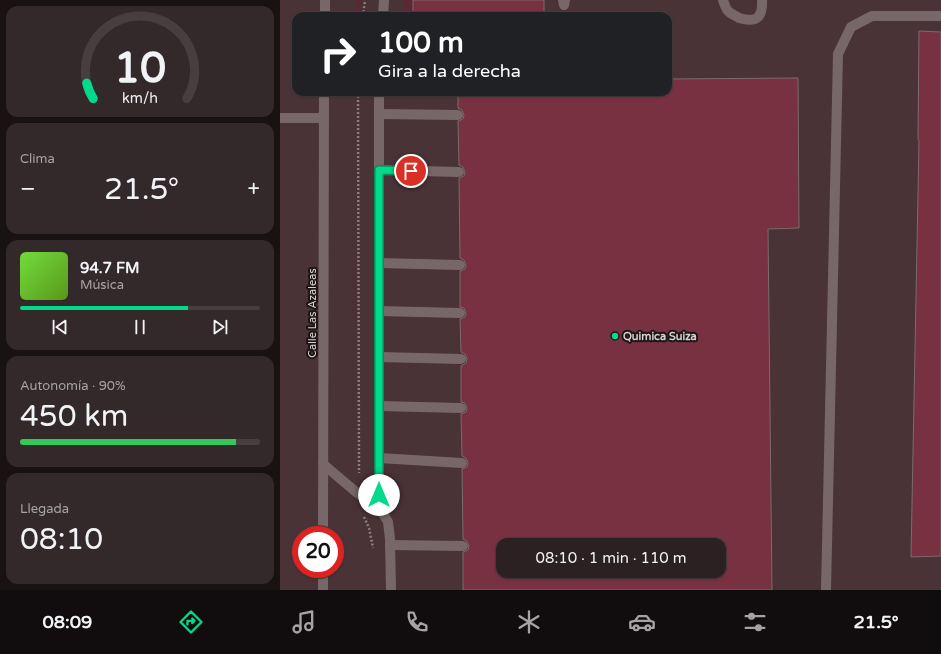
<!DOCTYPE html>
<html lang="es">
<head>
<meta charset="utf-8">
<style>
	:root { --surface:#2b2022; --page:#33282a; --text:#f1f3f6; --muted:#a6a3a5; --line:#473e40; --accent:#03d98b }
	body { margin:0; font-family:"Varela Round",sans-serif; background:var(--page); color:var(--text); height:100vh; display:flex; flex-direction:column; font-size:15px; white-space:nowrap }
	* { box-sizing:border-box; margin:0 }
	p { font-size:13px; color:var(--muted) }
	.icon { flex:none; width:22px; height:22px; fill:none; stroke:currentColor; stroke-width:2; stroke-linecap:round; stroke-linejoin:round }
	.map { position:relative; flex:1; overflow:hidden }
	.drawer { display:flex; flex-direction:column; gap:6px; padding:6px; background:#181213; width:280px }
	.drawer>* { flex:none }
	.banner { position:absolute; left:12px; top:12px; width:380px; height:84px; border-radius:12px; box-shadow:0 1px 3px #0004,0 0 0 1px var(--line); background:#202124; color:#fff; overflow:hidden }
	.speed { position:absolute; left:12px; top:526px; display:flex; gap:8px; font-size:20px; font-weight:700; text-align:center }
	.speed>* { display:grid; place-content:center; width:52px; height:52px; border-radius:50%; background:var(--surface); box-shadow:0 1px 3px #0004,0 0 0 1px var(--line); line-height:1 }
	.speed .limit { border:6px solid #d22; background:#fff; color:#111 }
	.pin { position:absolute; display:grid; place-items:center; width:34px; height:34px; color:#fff; margin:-17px; border:2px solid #fff; border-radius:50%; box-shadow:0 1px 4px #0007 }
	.me { position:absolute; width:44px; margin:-22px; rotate:0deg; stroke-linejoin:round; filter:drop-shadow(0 0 3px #0008) }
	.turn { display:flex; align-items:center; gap:14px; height:84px; padding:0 20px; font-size:18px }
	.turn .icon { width:52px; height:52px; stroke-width:2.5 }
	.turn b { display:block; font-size:28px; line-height:34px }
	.big { font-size:30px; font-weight:600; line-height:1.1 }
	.drawer .tile { flex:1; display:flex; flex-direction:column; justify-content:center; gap:6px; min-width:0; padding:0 14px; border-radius:12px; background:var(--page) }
	.drawer .dial { align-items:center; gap:0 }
	.dial svg { height:104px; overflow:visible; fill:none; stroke:var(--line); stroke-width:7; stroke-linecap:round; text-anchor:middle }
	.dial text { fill:var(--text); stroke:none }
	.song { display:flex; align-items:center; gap:12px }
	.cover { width:48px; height:48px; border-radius:6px; background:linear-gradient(135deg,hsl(100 70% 55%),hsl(90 70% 35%)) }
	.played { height:4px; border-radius:2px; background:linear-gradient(90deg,var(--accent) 70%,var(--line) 70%) }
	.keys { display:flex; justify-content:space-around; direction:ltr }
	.heat { display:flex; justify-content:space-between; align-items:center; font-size:22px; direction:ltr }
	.charge { height:6px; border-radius:3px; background:linear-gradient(90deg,#34c759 90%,var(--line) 0) }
	.trip { position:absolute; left:216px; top:538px; width:230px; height:40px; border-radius:12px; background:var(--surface); box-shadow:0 1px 3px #0004,0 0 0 1px var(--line); font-weight:600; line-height:40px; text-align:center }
	.tab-bar { display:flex; height:64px; justify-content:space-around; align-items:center; background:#110d0e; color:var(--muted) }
	.tab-bar .icon { width:28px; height:28px }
	.tab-bar .on { color:var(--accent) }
	.tab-bar b { font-size:18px; color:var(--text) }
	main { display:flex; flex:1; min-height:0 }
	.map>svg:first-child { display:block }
	.built { fill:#493337; fill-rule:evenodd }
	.green { fill:#5a2a33 }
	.building { fill:#773140; stroke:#7c6b6d; fill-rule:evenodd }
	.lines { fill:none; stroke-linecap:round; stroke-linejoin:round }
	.path { stroke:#897d7f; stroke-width:2.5; stroke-dasharray:2 2; stroke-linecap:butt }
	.lane { stroke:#786769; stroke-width:10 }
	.street { stroke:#786769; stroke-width:10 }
	.route-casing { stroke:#028d5a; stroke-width:10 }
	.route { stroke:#03d98b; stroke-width:7 }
	.poi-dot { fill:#03d98b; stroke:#1c1516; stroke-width:1.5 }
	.labels { text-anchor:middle; stroke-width:4; stroke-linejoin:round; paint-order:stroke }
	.street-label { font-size:11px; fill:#d9cfd0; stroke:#1c1516 }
	.poi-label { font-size:11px; font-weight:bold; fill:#d9cfd0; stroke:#1c1516; text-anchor:start }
</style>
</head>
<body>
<main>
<section class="drawer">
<div class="tile dial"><svg viewBox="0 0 100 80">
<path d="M14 69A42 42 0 1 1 86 69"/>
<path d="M14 69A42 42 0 0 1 9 57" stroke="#03d98b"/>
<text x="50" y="56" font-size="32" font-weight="700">10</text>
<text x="50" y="72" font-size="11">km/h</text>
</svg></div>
<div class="tile"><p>Clima</p>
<div class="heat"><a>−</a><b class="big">21.5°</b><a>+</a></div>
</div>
<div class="tile">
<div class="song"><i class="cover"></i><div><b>94.7 FM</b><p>Música</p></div></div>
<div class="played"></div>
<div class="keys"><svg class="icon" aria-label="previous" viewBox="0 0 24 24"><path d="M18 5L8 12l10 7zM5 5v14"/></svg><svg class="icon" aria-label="pause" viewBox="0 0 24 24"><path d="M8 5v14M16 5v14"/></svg><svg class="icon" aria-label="next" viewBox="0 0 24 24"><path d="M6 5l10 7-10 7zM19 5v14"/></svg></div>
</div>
<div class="tile"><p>Autonomía · 90%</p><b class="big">450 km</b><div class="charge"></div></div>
<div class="tile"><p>Llegada</p><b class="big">08:10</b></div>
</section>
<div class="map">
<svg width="661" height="590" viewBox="0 0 661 590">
	<rect width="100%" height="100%" fill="#392a2d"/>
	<path class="built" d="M 0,0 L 661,0 L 661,590 L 0,590 ZM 16,16 L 388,16 L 388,92 L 16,92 ZM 21,535 L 55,535 L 55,569 L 21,569 ZM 223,545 L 439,545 L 439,571 L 223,571 Z"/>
	<g class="green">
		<polygon points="75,0 82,0 81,16 75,16"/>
		<polygon points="124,0 133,0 133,16 123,16"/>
		<polygon points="76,92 78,473 77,473"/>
	</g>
	<g class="building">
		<rect x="133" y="0" width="131" height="16"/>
		<polygon points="639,31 661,32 661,556 631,557 639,141 638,139"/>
		<path d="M 518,78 L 519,228 L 488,229 L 492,590 L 183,590 L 183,552 L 188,550 L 189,546 L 187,541 L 183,539 L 182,469 L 187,467 L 188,463 L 186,458 L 182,456 L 181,414 L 186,412 L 187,408 L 185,403 L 181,402 L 181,366 L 186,363 L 187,359 L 185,354 L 181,352 L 180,319 L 185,317 L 186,313 L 184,308 L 180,307 L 180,271 L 185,269 L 186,265 L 184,260 L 180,258 L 179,178 L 184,176 L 185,172 L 183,167 L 179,165 L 178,121 L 183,119 L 184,115 L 182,110 L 178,108 L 178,92 L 388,92 L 388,79 ZM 223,545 L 439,545 L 439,571 L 223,571 Z"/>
	</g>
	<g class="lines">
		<g class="path">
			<polyline points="83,16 85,0"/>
			<polyline points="78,92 79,473"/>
			<polyline points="84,517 89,528 93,548"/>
		</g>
		<g class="lane">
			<polyline points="283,0 284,5 285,0"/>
			<path d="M 443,0 C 444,3 446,9 448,11 C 451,14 456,16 459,18 C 476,23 483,18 482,0"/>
			<polyline points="103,16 104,0"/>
			<polyline points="99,92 99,507 108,522 110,539 111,590"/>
			<polyline points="99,114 178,115"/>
			<polyline points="0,118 44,118"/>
			<polyline points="99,170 179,172"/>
			<polyline points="99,263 180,265"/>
			<polyline points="99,311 180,313"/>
			<polyline points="99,357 181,359"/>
			<polyline points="99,406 181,408"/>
			<polyline points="99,458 182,463"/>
			<polyline points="43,464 76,492 99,507"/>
			<polyline points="110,545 183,546"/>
			<polyline points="546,590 558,54 571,27 592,16 661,16"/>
		</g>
		<g class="street">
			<polyline points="45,16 45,0"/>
			<polyline points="43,535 44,92"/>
			<polyline points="43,590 43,569"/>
		</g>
	</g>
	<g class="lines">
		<defs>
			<polyline id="route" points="99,495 99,170 131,171"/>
		</defs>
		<use href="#route" class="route-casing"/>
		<use href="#route" class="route"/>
	</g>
	<circle class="poi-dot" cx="335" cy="336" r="4"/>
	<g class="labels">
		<g class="street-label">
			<text transform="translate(32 313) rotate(-90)" y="4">Calle Las Azaleas</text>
		</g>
		<g class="poi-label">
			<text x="343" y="340">Quimica Suiza</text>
		</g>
	</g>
</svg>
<div class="speed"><div class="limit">20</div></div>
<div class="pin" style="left:131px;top:171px;background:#d93025"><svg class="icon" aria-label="arrive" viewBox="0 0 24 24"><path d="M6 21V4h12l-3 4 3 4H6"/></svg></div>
<svg class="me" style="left:99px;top:495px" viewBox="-20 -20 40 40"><circle r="19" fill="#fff"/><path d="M0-13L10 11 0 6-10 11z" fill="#03d98b"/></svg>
<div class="trip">08:10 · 1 min · 110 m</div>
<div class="banner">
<div class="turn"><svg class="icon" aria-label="right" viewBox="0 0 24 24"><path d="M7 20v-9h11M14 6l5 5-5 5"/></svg><div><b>100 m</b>Gira a la derecha</div></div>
</div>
</div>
</main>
<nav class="tab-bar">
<b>08:09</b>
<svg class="icon on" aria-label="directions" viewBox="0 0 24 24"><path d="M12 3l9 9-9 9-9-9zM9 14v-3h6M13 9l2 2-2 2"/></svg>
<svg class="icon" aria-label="music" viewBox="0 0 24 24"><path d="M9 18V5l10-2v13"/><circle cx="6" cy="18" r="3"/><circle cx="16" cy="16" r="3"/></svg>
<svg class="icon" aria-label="phone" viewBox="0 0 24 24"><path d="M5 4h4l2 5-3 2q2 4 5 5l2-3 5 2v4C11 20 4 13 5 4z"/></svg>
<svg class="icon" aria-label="climate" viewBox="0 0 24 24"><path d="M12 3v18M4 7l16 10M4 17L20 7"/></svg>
<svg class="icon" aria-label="car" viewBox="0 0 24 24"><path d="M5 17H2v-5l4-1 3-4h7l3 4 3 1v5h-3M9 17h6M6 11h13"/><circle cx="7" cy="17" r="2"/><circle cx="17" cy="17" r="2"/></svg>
<svg class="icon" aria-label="filters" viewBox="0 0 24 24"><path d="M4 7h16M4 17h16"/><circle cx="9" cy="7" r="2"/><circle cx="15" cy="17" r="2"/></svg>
<b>21.5°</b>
</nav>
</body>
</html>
